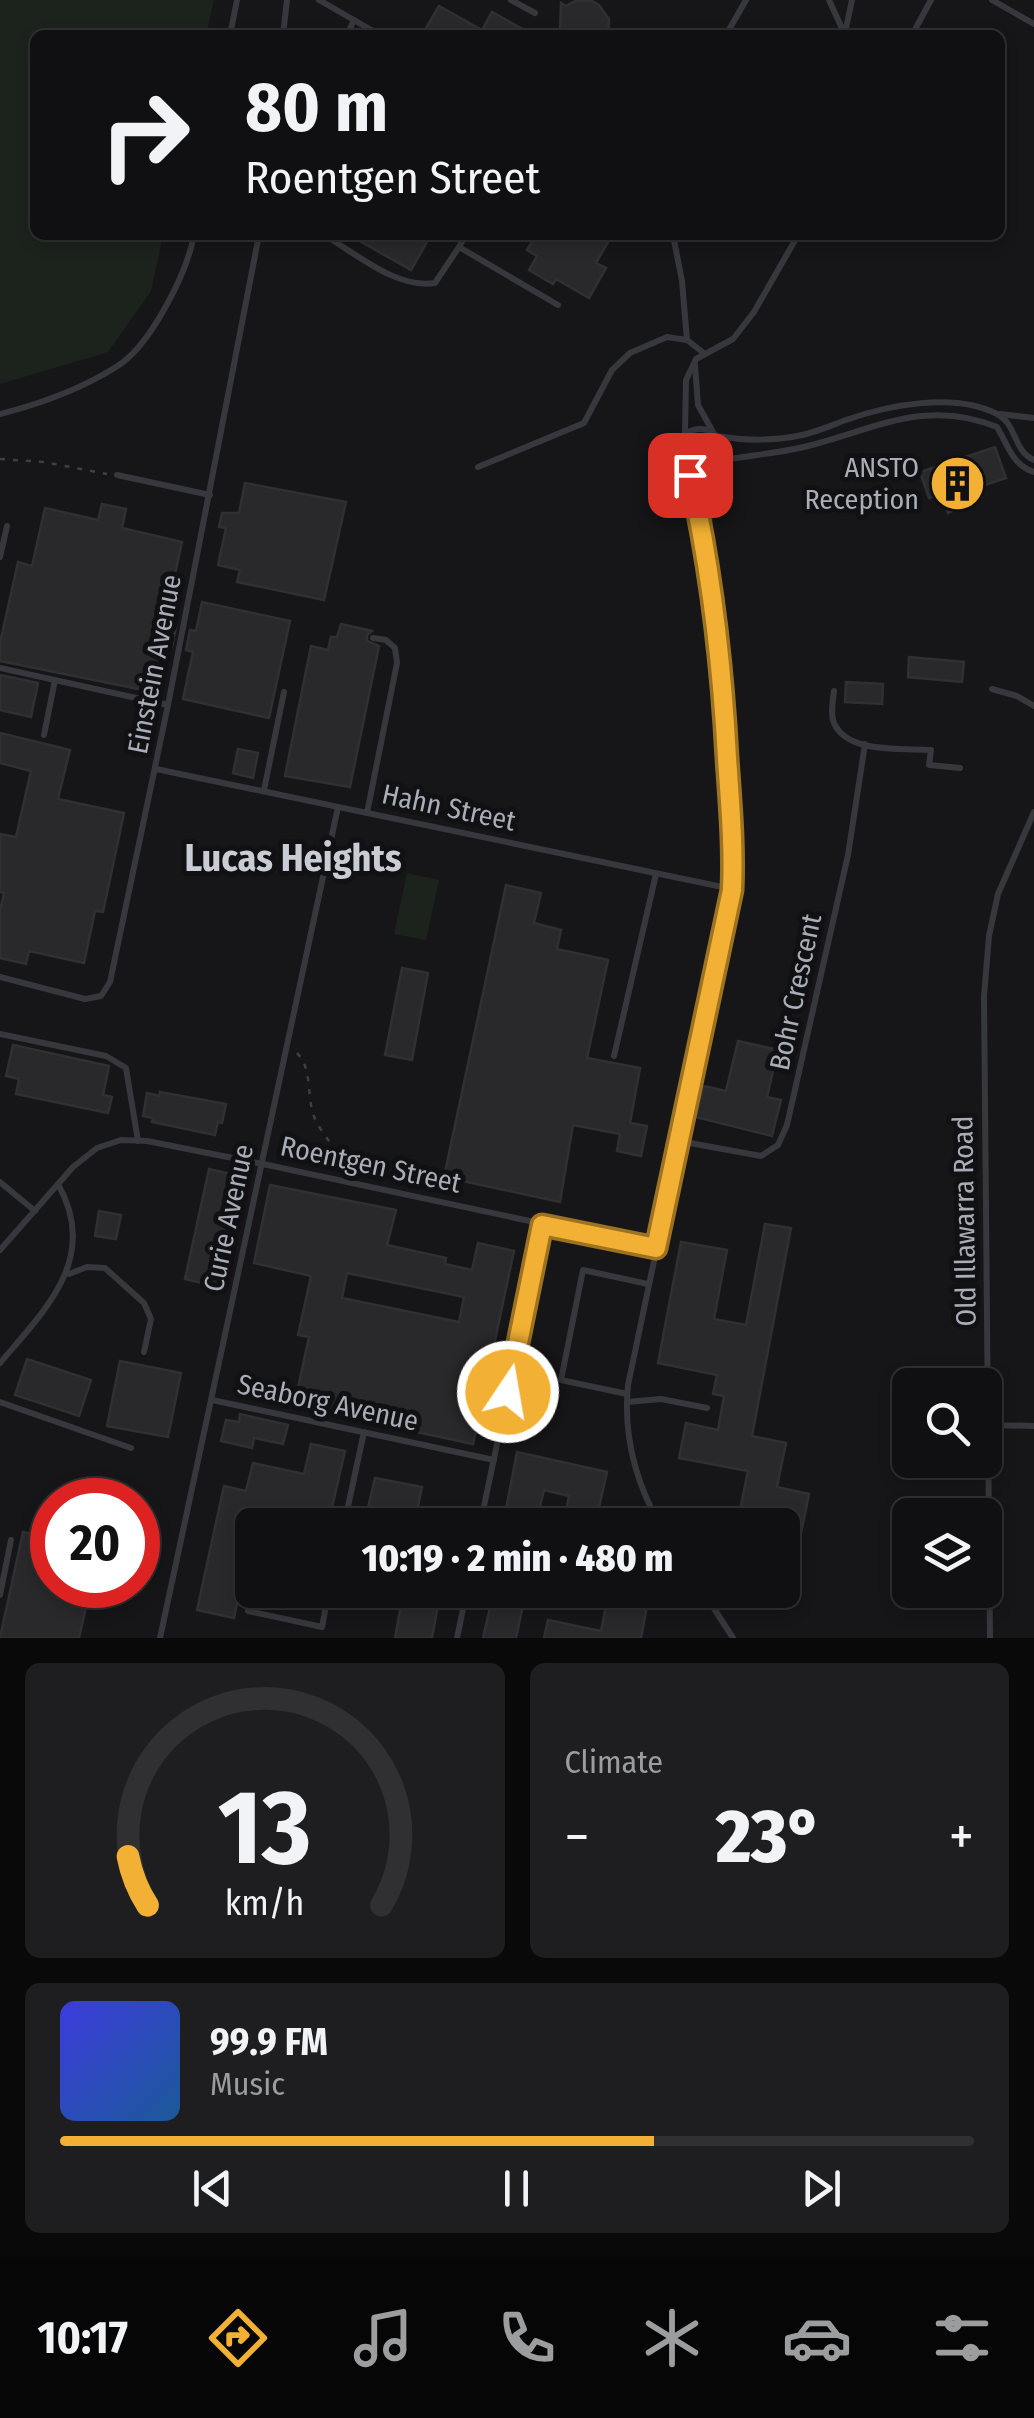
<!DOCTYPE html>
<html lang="en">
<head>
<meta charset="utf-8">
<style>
	:root { --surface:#101012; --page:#1e1e20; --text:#f1f3f6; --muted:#9c9d9f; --line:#303032; --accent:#f2b134 }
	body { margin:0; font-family:"Fira Sans Condensed",sans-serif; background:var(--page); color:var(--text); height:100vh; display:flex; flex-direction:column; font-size:38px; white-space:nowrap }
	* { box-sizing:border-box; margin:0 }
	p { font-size:32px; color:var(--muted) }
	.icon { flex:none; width:55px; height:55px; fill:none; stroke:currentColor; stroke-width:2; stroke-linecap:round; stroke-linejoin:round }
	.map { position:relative; height:1638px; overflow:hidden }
	.drawer { display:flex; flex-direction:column; gap:25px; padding:25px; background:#09090a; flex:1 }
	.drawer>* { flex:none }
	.hud { position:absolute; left:30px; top:30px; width:975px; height:210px; border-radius:15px; box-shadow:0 5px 15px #0003,0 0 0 2px var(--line); background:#101012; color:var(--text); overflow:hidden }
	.controls { position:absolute; left:892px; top:1368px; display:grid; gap:20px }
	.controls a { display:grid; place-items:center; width:110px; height:110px; border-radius:15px; background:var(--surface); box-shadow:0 5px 15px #0003,0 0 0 2px var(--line); font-size:50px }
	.speed { position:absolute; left:30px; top:1478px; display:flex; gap:20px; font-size:50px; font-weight:700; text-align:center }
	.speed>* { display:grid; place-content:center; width:130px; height:130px; border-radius:50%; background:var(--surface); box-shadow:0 5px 15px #0003,0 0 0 2px var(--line); line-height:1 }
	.speed .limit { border:15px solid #d22; background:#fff; color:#111 }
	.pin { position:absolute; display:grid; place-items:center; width:85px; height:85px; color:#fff; margin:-42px; border-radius:20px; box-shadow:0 5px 15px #0006 }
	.me { position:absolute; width:110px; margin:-55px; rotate:12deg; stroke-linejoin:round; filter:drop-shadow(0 0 8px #0008) }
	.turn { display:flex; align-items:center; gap:35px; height:210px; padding:0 50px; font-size:45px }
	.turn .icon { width:130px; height:130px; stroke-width:2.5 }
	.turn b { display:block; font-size:70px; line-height:85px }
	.big { font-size:75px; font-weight:800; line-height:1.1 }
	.drawer .widget { flex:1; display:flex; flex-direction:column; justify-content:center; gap:15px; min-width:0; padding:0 35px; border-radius:15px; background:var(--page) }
	.drawer .dial { align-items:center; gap:0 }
	.dial svg { height:260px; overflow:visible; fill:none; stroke:var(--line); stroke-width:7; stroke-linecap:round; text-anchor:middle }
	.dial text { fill:var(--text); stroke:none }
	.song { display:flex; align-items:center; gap:30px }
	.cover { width:120px; height:120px; border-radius:15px; background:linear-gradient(135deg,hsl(240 70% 55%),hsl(210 70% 35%)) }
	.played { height:10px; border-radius:5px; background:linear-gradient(90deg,var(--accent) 65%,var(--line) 65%) }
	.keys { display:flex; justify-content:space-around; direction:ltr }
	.heat { display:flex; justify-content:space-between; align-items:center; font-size:55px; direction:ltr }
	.drawer .tiles { flex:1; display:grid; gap:25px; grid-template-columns:1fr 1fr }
	.widget:last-child { grid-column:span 2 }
	.trip { position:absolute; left:235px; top:1508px; width:565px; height:100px; border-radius:15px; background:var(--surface); box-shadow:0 5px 15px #0003,0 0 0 2px var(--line); font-weight:800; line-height:100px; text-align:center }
	.dock { display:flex; height:160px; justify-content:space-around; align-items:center; background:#060607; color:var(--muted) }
	.dock .icon { width:70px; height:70px }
	.dock .active { color:var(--accent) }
	.dock b { font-size:45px; color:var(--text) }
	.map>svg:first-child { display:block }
	.green { fill:#1c231d }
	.building { fill:#29292c; stroke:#303034; stroke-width:2.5; fill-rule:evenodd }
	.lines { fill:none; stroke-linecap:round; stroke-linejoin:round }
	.path { stroke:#3d3f44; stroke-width:2.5; stroke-dasharray:5 8; stroke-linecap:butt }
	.service { stroke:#37383d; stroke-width:6 }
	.route-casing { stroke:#9d7322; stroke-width:25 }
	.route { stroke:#f2b134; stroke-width:18 }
	.labels { text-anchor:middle; stroke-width:10; stroke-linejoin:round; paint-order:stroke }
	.poi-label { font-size:28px; fill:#a8adb8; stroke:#111113; text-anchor:end }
	.street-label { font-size:28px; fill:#a8adb8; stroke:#111113 }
	.district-label { font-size:38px; font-weight:bold; fill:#c9ccd4; stroke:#111113 }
</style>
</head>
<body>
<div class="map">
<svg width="1034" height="1638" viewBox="0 0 1034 1638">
	<rect width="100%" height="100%" fill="#161618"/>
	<g class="green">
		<polygon points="0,0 214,0 206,35 35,35 35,235 163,235 151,291 108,352 0,384"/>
		<polygon points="407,873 439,880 426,940 394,934"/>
	</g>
	<g class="building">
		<polygon points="575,1 592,1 599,5 609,19 608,35 560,35 561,3 566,6"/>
		<polygon points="439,6 482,30 492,12 533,35 422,35"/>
		<polygon points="349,235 431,235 411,270"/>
		<polygon points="536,235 612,235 596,263 606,268 589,298 556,279 553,284 529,270 537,256 527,250"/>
		<polygon points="995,447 1006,478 979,487 982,497 948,513 942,493 929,498 920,472"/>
		<polygon points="245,483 346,502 324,600 237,582 240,570 218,565 226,528 219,527 222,513 239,513"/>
		<polygon points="102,504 126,509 122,528 182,542 164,624 176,627 172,647 166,646 163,658 159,655 155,670 148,669 143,690 0,661 0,643 18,562 32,566 45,508 98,520"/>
		<polygon points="202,602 290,621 269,718 183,699 193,652 186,650 190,630 196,631"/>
		<polygon points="341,624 372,631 367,635 367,641 379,646 350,787 285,776 311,646 328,650 331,637 337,637"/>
		<polygon points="909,657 964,662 962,682 908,677"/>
		<polygon points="0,675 38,683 31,717 0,710"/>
		<polygon points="846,682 883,684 882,704 845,702"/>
		<polygon points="0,733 70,750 58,799 124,813 103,912 95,911 84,963 29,951 26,964 0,958 0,911 4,893 0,892 0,834 16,837 31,771 0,763"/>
		<polygon points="238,749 258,753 253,778 233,773"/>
		<polygon points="506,885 541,893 534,923 561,930 557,949 608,960 587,1058 640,1068 630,1123 647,1126 641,1156 617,1151 620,1134 573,1125 560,1202 444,1177"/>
		<polygon points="402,968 428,973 412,1060 385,1055"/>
		<polygon points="738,1041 778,1050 767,1097 781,1100 772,1136 696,1117 704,1086 726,1091"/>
		<polygon points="13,1045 109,1066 103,1095 112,1097 108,1113 16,1094 19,1079 6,1076"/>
		<polygon points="160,1092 226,1104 222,1123 218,1122 215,1135 152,1122 153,1118 143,1116 147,1093 159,1096"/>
		<polygon points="209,1169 248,1178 224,1288 185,1279"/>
		<path d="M 270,1185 L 396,1210 L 387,1245 L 446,1258 L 445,1264 L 472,1270 L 478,1243 L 514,1251 L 473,1444 L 294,1406 L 309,1337 L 298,1335 L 311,1276 L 254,1263 ZM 347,1273 L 464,1297 L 459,1322 L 342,1298 Z"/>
		<polygon points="99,1211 121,1215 116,1239 95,1236"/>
		<polygon points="765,1224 791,1228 752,1436 786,1443 777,1487 809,1494 794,1568 782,1566 782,1525 737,1525 748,1471 679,1458 686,1423 718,1430 724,1396 713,1394 717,1375 658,1363 681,1242 727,1250 714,1319 746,1325"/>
		<polygon points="27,1359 91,1380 79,1416 15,1395"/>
		<polygon points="120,1361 181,1373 168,1437 107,1426"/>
		<polygon points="240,1414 288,1425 283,1444 254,1438 252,1448 221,1441 226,1420 239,1422"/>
		<polygon points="311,1444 345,1451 328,1525 252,1525 252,1578 243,1576 234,1618 197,1610 224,1486 246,1491 253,1463 304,1474"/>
		<polygon points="517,1452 607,1472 595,1525 563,1525 569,1496 544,1490 538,1515 561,1520 561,1525 503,1525"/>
		<polygon points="375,1478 422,1487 414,1525 364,1525"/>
		<polygon points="23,1532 52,1538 52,1585 91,1585 79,1638 0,1638"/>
		<polygon points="261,1590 316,1590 312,1607 261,1595"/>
		<polygon points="494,1590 525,1596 516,1638 483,1638"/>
		<polygon points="609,1590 650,1590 641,1638 544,1638 548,1620 601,1631"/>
		<polygon points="403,1594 439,1600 432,1638 395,1638"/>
	</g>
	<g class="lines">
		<g class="path">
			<polyline points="0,459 44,462 107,474"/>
			<path d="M 297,1053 C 314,1070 305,1099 316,1121 C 325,1139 342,1156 354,1172"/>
		</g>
		<g class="service">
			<polyline points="319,0 380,35"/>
			<polyline points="511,0 535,13"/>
			<polyline points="829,0 845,35"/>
			<polyline points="992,0 1034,24"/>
			<polyline points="845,33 852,0"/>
			<polyline points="230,35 237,0"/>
			<polyline points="283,35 287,0"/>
			<polyline points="347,35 354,20"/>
			<polyline points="726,35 746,0"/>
			<polyline points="912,35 931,0"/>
			<path d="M 324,235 C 357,254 396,289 435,283 L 459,247 L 558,305"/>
			<polyline points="673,235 682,281 687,340"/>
			<polyline points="459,247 466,235"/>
			<polyline points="695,365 698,405 713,432"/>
			<path d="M 0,414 C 40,404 81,389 116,367 C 150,347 187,273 194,235"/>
			<polyline points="1000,414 1034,418"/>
			<circle cx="700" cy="453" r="24"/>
			<polyline points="685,432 686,380 696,359 733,339 754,312 798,235"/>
			<path d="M 718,436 C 744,441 776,441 802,435 C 817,432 832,425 846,420 C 888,405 955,392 997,414 C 1017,424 1013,451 1034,460"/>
			<path d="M 723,460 C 751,455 781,453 808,446 C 875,429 926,398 997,427 C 1008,445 1012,465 1034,472"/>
			<polyline points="478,467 584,423 612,370 630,353 667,337 687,340 705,354"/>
			<polyline points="117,475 210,495"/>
			<polyline points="707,546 714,474"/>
			<polyline points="0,557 7,526"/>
			<polyline points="0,668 168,705"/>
			<polyline points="992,689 1017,696 1034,706"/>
			<path d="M 834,691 C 833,701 830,714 834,723 C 847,754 903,748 931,750 L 929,765 L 960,768"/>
			<polyline points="44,735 55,680"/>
			<polyline points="156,769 732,889"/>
			<polyline points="264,790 284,692"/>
			<polyline points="367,813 397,663 395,648 386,640 373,638"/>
			<polyline points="0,977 85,999 101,996 110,982 168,705 259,235"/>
			<polyline points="0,1034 106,1056 126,1068 138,1141"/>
			<polyline points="614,1056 656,874"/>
			<polyline points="679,1141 761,1156 778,1145 787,1125 848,855 865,744"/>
			<polyline points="0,1182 35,1211"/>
			<polyline points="0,1250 73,1167 97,1148 121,1140 147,1141 263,1164 656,1248"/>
			<polyline points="69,1274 87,1267 105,1268 144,1303 151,1319 144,1352"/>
			<path d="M 0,1363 C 45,1310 100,1258 58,1184"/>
			<polyline points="627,1394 561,1380 583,1270 648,1284"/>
			<polyline points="212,1400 494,1460"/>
			<polyline points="0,1402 131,1448"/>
			<polyline points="627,1402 661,1399 707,1408"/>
			<polyline points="988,1425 1034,1426"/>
			<polyline points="344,1525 364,1432"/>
			<polyline points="480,1525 543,1225"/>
			<path d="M 660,1525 C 635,1481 623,1436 628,1385 L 732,889 C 734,835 730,781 725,727 C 718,642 708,559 690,475"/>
			<polyline points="702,1590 733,1638"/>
			<polyline points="0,1595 11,1540"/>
			<polyline points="248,1611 322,1627 329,1590"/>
			<polyline points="160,1638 338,807"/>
			<polyline points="457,1638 467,1590"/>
			<polyline points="990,1638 984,996 989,936 998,894 1034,812"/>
		</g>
	</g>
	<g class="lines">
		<defs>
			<path id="route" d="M 508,1392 L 542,1225 L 656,1248 L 732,890 C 734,845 730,802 727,758 C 722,663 711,569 690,475"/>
		</defs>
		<use href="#route" class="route-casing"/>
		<use href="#route" class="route"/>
	</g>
	<defs>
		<symbol id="building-disc" viewBox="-11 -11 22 22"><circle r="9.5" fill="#f2b134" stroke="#111113"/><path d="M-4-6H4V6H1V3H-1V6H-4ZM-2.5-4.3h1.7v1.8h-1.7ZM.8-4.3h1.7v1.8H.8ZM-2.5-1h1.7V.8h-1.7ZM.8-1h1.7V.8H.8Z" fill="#111"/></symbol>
	</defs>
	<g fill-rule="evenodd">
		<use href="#building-disc" x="926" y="452" width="63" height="63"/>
	</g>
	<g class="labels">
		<g class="poi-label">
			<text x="919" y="477">ANSTO<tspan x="919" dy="32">Reception</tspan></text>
		</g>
		<g class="street-label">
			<text transform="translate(154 664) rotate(-79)" y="10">Einstein Avenue</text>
			<text transform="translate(449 807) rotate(12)" y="10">Hahn Street</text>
			<text transform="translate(795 992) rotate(-78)" y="10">Bohr Crescent</text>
			<text transform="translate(371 1164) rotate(12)" y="10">Roentgen Street</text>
			<text transform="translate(228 1218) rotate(-78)" y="10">Curie Avenue</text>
			<text transform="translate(964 1221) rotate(-91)" y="10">Old Illawarra Road</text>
			<text transform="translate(328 1402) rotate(12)" y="10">Seaborg Avenue</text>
		</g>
		<g class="district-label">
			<text x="293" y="871">Lucas Heights</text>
		</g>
	</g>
</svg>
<div class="controls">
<a><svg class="icon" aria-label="search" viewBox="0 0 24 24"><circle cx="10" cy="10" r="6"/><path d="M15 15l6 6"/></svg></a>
<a><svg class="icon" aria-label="layers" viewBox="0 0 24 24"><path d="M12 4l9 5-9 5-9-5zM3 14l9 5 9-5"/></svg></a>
</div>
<div class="speed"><div class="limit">20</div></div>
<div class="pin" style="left:690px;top:475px;background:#d93025"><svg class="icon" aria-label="arrive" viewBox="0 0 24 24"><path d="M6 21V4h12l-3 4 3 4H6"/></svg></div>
<svg class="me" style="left:508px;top:1392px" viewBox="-20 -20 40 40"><circle r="17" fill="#f2b134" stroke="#fff" stroke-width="3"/><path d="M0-11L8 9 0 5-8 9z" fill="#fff"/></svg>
<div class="trip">10:19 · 2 min · 480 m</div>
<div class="hud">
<div class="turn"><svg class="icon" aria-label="right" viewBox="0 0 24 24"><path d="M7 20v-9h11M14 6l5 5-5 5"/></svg><div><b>80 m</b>Roentgen Street</div></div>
</div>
</div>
<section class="drawer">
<div class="tiles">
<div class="widget dial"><svg viewBox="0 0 100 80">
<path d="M14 69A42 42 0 1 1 86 69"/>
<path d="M14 69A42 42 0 0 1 8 54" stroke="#f2b134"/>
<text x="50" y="56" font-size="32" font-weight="700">13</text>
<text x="50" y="72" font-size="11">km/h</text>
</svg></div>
<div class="widget"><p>Climate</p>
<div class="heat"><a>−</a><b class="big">23°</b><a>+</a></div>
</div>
<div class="widget">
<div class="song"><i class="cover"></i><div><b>99.9 FM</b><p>Music</p></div></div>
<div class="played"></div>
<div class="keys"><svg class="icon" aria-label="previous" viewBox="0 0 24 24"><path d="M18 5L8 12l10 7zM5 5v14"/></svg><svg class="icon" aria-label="pause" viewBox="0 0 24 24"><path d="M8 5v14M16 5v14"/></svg><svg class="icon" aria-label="next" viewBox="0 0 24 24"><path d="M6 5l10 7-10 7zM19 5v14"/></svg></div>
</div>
</div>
</section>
<nav class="dock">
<b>10:17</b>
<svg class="icon active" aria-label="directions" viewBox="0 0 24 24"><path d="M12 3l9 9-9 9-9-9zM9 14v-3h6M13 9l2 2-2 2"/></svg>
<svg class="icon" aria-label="music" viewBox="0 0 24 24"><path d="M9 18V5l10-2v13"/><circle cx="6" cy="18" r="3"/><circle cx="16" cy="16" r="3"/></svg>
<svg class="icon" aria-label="phone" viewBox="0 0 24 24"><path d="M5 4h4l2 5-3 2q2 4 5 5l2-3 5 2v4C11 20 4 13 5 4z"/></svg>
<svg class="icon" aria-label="climate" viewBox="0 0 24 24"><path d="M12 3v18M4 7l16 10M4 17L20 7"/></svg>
<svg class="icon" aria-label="car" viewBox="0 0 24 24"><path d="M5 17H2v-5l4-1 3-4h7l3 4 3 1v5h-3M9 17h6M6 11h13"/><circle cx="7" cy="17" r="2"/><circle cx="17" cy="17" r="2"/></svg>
<svg class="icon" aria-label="filters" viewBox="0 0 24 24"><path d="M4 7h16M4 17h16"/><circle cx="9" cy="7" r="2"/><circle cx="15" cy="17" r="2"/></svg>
</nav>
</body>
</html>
